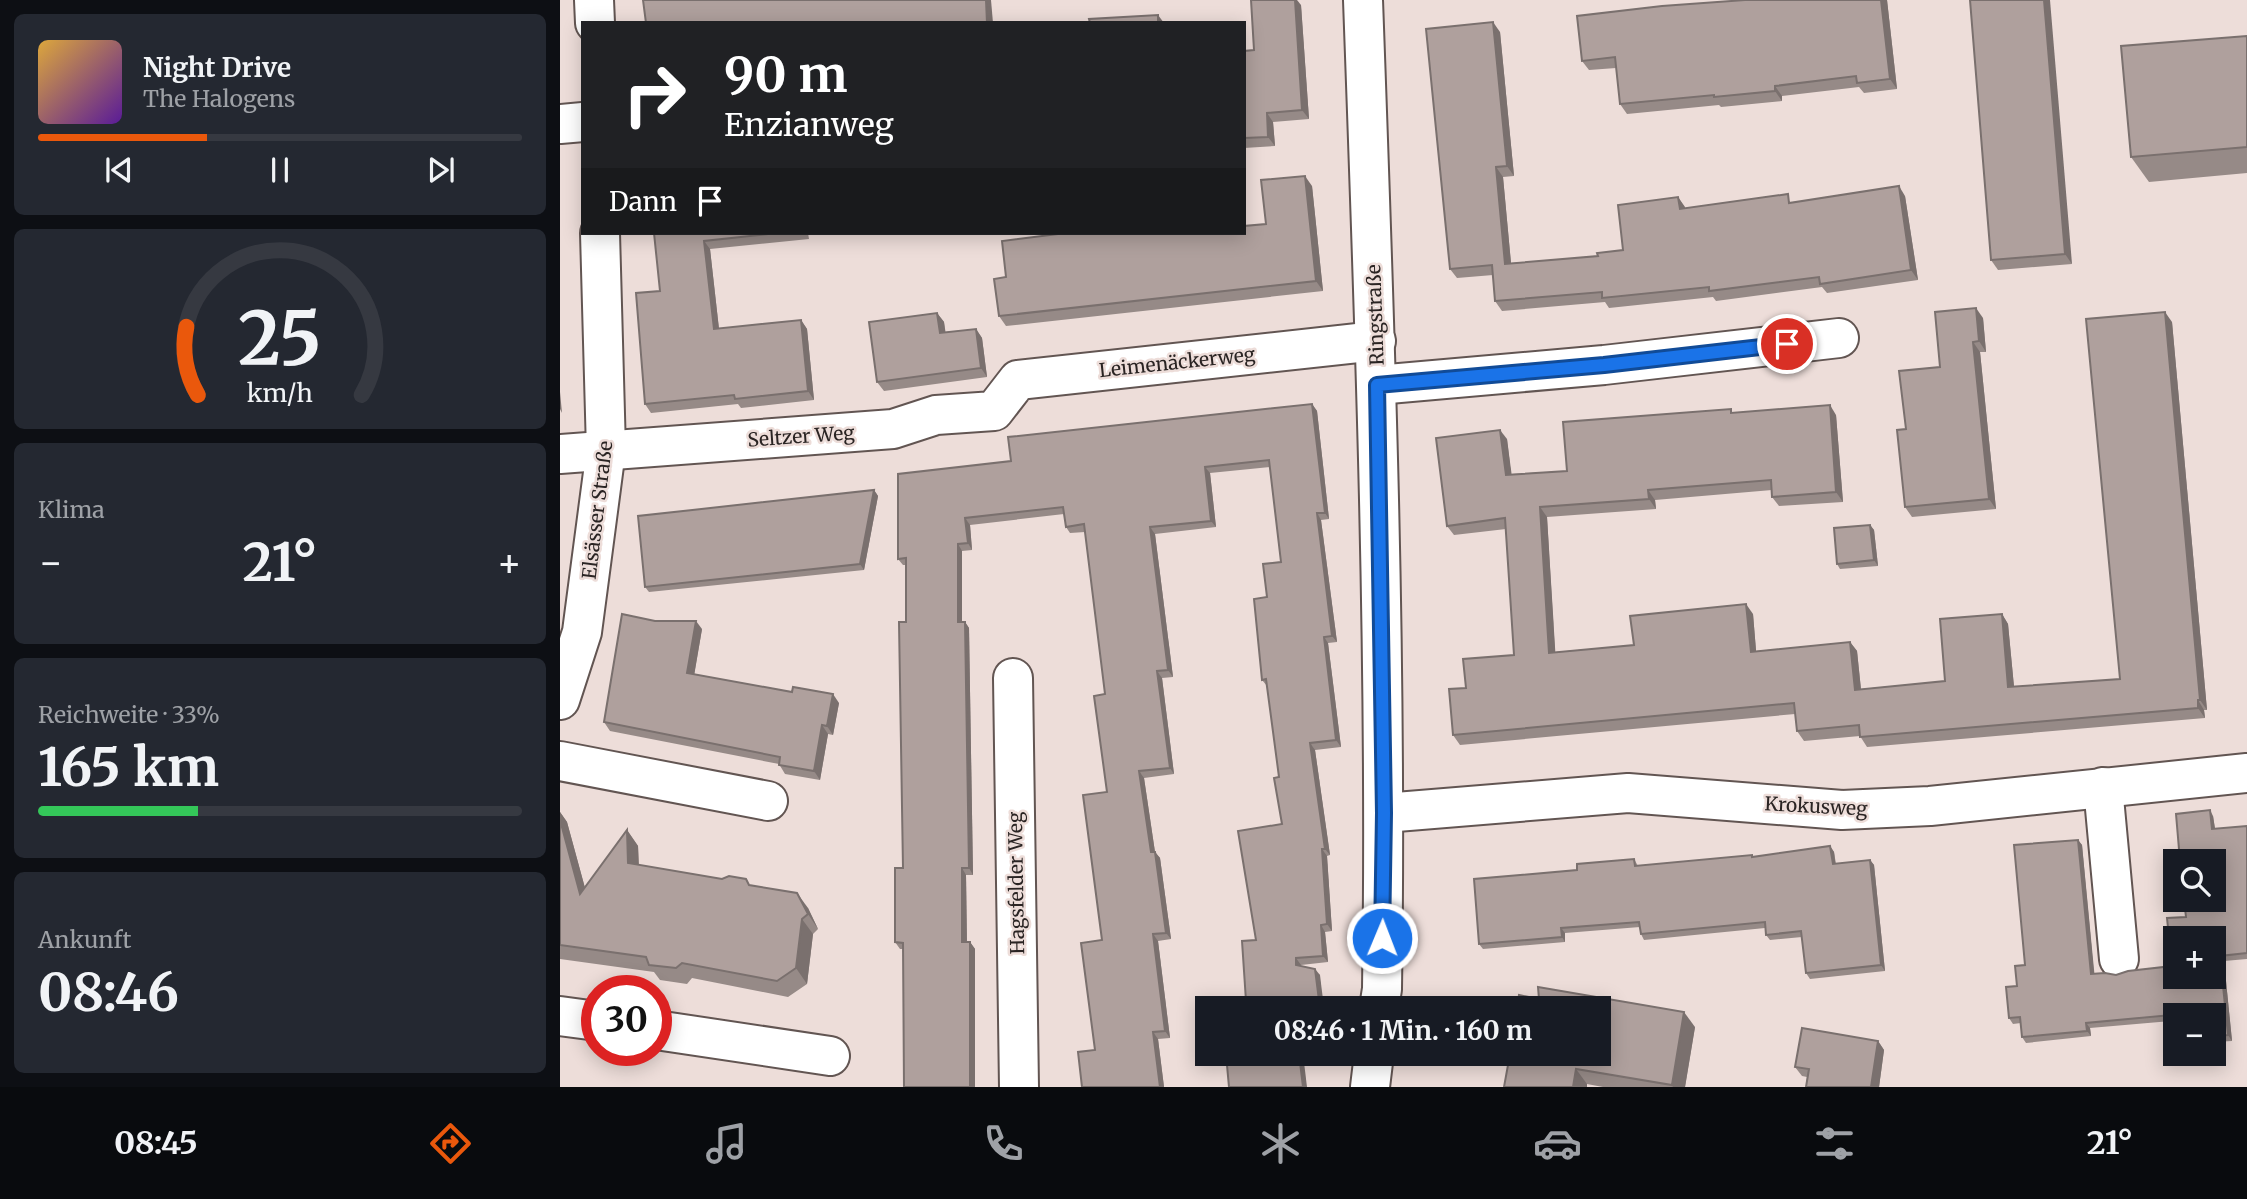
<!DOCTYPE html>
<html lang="de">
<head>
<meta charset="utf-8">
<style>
	:root { --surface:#171b24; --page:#242831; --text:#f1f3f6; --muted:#9ea1a6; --line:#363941; --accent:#ea580c }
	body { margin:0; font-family:Merriweather,serif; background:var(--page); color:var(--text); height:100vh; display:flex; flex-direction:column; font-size:26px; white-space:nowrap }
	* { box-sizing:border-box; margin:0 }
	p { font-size:23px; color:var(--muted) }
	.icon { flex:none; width:38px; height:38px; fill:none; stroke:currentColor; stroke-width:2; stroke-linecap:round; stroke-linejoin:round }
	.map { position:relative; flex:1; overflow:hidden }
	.drawer { display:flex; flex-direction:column; gap:14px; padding:14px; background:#0d0f14; width:560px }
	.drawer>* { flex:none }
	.guide { position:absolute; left:21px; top:21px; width:665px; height:214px; border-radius:0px; box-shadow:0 4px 18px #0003; background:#202124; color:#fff; overflow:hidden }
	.buttons { position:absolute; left:1603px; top:849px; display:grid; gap:14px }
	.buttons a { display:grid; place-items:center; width:63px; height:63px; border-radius:0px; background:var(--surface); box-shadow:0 4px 18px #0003; font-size:35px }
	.speed { position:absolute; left:21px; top:975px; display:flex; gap:14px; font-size:35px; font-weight:700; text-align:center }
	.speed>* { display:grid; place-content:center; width:91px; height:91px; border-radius:50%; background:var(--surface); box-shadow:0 4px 18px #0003; line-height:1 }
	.speed .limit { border:10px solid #d22; background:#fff; color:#111 }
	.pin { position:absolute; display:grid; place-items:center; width:60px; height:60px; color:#fff; margin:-30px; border:4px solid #fff; border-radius:50%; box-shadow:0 2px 7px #0007 }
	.me { position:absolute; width:77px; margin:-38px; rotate:1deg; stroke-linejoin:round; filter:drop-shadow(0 0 5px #0008) }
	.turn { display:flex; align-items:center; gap:24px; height:147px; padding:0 28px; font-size:32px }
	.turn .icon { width:91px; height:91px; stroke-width:2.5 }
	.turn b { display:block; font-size:49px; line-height:60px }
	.then { display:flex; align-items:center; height:66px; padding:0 28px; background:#0003; gap:14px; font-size:26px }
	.big { font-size:52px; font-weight:700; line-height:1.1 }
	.drawer .widget { flex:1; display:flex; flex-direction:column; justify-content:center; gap:10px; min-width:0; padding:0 24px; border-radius:10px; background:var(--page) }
	.drawer .dial { align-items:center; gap:0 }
	.dial svg { height:182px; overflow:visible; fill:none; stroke:var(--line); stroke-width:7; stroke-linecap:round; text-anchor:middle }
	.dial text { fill:var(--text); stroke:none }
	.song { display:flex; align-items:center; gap:21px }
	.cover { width:84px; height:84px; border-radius:10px; background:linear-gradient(135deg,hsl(40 70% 55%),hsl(270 70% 35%)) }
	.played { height:7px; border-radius:4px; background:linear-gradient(90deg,var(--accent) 35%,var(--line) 35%) }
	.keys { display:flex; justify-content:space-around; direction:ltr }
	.heat { display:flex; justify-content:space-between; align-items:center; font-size:38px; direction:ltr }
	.charge { height:10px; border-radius:5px; background:linear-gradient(90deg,#34c759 33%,var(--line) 0) }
	.trip { position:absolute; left:635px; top:996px; width:416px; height:70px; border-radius:0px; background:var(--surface); box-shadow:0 4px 18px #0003; font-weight:700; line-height:70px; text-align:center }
	.menu { display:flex; height:112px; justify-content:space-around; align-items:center; background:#090b0e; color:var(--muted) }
	.menu .icon { width:49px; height:49px }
	.menu .selected { color:var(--accent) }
	.menu b { font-size:32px; color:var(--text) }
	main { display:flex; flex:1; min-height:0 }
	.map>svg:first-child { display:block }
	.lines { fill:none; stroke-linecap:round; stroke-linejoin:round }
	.minor-casing { stroke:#625552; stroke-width:42 }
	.minor { stroke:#fff; stroke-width:38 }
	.wall { fill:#968a87 }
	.shaded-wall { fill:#7a706e }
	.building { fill:#afa09d; stroke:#7a706e; stroke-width:2; fill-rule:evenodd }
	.route-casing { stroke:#114b97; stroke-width:18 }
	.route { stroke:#1a73e8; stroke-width:12 }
	.labels { text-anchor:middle; stroke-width:5; stroke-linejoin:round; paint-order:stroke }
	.street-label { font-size:19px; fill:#2a2423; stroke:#edddd9 }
</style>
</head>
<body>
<main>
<section class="drawer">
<div class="widget">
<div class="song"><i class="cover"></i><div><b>Night Drive</b><p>The Halogens</p></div></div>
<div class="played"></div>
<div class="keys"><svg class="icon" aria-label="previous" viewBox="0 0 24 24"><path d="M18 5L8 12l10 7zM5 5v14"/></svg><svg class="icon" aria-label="pause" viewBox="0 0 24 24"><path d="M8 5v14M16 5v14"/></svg><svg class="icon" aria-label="next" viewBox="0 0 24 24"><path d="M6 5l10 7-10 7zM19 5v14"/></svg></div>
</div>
<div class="widget dial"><svg viewBox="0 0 100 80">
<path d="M14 69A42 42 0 1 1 86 69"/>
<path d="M14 69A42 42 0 0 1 9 39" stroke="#ea580c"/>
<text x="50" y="56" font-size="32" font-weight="700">25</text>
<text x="50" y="72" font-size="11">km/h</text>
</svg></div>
<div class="widget"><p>Klima</p>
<div class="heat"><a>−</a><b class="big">21°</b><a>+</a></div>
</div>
<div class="widget"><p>Reichweite · 33%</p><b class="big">165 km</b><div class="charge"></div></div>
<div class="widget"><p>Ankunft</p><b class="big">08:46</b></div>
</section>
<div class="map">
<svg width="1687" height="1087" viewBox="0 0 1687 1087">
	<rect width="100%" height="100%" fill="#edddd9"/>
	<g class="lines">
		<defs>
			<g id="minor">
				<polyline points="34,0 35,23"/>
				<path d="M 803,0 C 815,329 827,659 822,989 L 819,1008"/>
				<polyline points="0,124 23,122"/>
				<polyline points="817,385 1044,365 1279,338"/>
				<polyline points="0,454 333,429 376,415 434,411 458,380 816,341"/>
				<polyline points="453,678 459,1087"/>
				<polyline points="0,700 22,632 46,450 40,233"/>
				<polyline points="0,761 208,801"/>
				<polyline points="1543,787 1559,959"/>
				<polyline points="824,813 1068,793 1282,810 1370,806 1687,773"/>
				<polyline points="0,1016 37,1021"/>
				<polyline points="96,1030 270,1056"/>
				<polyline points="810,1087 814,1054"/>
			</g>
		</defs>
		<use href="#minor" class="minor-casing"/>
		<use href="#minor" class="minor"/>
	</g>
	<g class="wall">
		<polygon points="1185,0 1327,0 1337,89 1304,93 1299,87 1222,96 1222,101 1161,107 1159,105 1067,114 1060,104 1056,68 1029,70 1022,61"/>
		<polygon points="1410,0 1512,264 1438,270 1431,260"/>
		<polygon points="741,5 749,119 713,122 715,146 684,148 684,51 694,50"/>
		<polygon points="940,32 954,176 943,177 951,263 1038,256 1063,250 1118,197 1125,208 1345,196 1358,280 1267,293 1262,287 1156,301 1153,297 1049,308 1045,302 942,311 935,301 933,275 897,278 890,269"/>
		<polygon points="1687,36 1687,173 1589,182 1571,157"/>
		<polygon points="752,186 763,291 446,326 439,316 446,277 684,233 706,224"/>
		<polygon points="94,233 248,233 249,239 150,249 159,329 241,320 247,329 254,400 181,408 178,404 91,413 85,404 100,291"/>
		<polygon points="377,313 384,322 385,332 416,329 422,338 427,377 324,391 317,382"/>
		<polygon points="1423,318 1426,352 1420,352 1436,509 1352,517 1345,507 1346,429 1380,367"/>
		<polygon points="1612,322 1647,710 1644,710 1645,718 1307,747 1300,736 1244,741 1237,731 1235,714 900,745 893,735 906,688 954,655 946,529 894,535 887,526 947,439 951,474 1007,471 1173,413 1276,415 1283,502 1219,506 1212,497 1212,490 1095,500 1096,509 987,517 995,652 1074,645 1193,614 1196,651 1290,642 1297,651 1301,689 1385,681 1442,614 1448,624 1454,687 1560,679"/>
		<polygon points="752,404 757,411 769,519 761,520 777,642 768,643 781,747 755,750 770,855 767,856 772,931 765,932 768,962 741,965 741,966 760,975 686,1001 696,940 722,824 719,777 707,686 702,680 707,597 721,562 710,467 650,473 656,527 595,534 613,677 602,678 614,774 584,778 595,852 600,858 611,939 598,941 610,1038 598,1039 604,1087 522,1087 535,1050 542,940 547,792 545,694 525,532 510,533 506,527 504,514 410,525 412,550 402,551 402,622 405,622 409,628 413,875 406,875 407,942 410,942 415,949 415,1087 343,949 340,949 335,942 343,868 346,622 346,565 343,565 338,559 451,461"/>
		<polygon points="314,490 318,496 304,570 89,592 85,587"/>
		<polygon points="1310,525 1314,530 1318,566 1280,569 1277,564"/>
		<polygon points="142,629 134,675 279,703 273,735 268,734 260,780 225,774 219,764 50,731 44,722"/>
		<polygon points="0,812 7,822 25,888 67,830 78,846 79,865 191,886 248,908 258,929 253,934 247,984 228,997 132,978 127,984 100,980 94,972 0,959"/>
		<polygon points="1653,816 1655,829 1687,826 1687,959 1664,961 1672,1041 1654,1042 1654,1015 1615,1015 1615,1043 1613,1040 1611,1021 1530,1028 1531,1036 1466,1043 1462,1037 1461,1023 1453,1024 1449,1018 1465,965 1518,840 1522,845 1534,974 1556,975 1612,966"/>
		<polygon points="1270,846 1274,852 1276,864 1310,860 1314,865 1325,971 1250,979 1246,973 1242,937 1210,940 1206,935 1205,928 1084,940 1081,934 1080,927 1005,933 1005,942 923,949 919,944 1017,870 1074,859 1078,866 1192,855 1194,857"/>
		<polygon points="1135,1027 1125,1087 1043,1087 1027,1084 944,1087"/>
		<polygon points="1318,1041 1324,1050 1319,1087 1246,1087 1247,1077 1242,1076 1235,1067"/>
	</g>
	<g class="shaded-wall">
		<polygon points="426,0 431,0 433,23 427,23"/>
		<polygon points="735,0 737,0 741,5 749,119 742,110"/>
		<polygon points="1321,0 1327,0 1337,89 1330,79"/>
		<polygon points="1484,0 1490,0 1512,264 1505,254"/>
		<polygon points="598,15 604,23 598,23"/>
		<polygon points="933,22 940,32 954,176 947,166"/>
		<polygon points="1215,86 1222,96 1222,101 1215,91"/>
		<polygon points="707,113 713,122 715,146 708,137"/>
		<polygon points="936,167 943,177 952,274 945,264"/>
		<polygon points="745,176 752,186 763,291 756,281"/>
		<polygon points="1339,186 1345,196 1358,280 1351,270"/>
		<polygon points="1118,197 1125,207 1127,219 1120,209"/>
		<polygon points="144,241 150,249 160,338 154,329"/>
		<polygon points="1416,308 1423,318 1426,352 1419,341"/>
		<polygon points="1605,312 1612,322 1647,710 1640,700"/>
		<polygon points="377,313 384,322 387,342 380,333"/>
		<polygon points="241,320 247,329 254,400 248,391"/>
		<polygon points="416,329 422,338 427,377 421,368"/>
		<polygon points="1413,342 1420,352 1436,509 1429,499"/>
		<polygon points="0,392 2,413 0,409"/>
		<polygon points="752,404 757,411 769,519 765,513"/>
		<polygon points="1270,405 1276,415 1283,502 1276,492"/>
		<polygon points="940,430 947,439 953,485 946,475"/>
		<polygon points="645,467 650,473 656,527 651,521"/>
		<polygon points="314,490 318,496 304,570 300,564"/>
		<polygon points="1088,490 1095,500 1096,509 1089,499"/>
		<polygon points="980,507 987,517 996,663 989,653"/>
		<polygon points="757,513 761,520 777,642 772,636"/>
		<polygon points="405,518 410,525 412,550 408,543"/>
		<polygon points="1310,525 1314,530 1318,566 1314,560"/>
		<polygon points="590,527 595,534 613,677 608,670"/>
		<polygon points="398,544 402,551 402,628 398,622"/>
		<polygon points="1186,604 1193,614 1197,662 1191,652"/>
		<polygon points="1442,614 1448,624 1455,697 1448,687"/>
		<polygon points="136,621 142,629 133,682 127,673"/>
		<polygon points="405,622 409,628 413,875 409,868"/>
		<polygon points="764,637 768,643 781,747 776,740"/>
		<polygon points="1290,642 1297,651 1302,700 1295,690"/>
		<polygon points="597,671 602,678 614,774 610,768"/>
		<polygon points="273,694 279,703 273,735 267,726"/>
		<polygon points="1638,700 1644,710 1645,718 1638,708"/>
		<polygon points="262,725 268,734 260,780 254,771"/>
		<polygon points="750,743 755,750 770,855 765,849"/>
		<polygon points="579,771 584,778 596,859 591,852"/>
		<polygon points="1650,810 1653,816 1656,835 1652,829"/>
		<polygon points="0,812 7,822 31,910 20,894 0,820"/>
		<polygon points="67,830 78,846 79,878 68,863"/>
		<polygon points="1518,840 1522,845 1535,980 1531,974"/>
		<polygon points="1270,846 1274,852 1276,869 1273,864"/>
		<polygon points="762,849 767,856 772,931 767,924"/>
		<polygon points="595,852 600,858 611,939 606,933"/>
		<polygon points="1310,860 1314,865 1325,971 1321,965"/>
		<polygon points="402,868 406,875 407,949 402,942"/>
		<polygon points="237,893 248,908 258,929 248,914"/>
		<polygon points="242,919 253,934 247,984 236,968"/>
		<polygon points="761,925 765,932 768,962 763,956"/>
		<polygon points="1001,928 1005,933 1005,942 1002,937"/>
		<polygon points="593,934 598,941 610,1038 605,1031"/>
		<polygon points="410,942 415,949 415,1087 410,1087"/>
		<polygon points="1660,956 1664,961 1672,1041 1668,1035"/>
		<polygon points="736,958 741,965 741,972 736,965"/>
		<polygon points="755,969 760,975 764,1008 760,1008"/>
		<polygon points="1124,1012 1135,1027 1125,1087 1113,1087 1112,1085"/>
		<polygon points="1526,1023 1530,1028 1531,1036 1527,1031"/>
		<polygon points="593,1032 598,1039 604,1087 600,1087"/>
		<polygon points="1318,1041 1324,1050 1319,1087 1311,1087"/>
		<polygon points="739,1054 743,1054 747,1087 743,1087"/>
		<polygon points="1016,1069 1027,1084 1027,1087 1013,1087"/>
	</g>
	<g class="building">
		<polygon points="83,0 426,0 427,23 86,23"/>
		<polygon points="691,0 735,0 742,110 707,113 708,137 684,138 684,51 694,50"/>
		<polygon points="1185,0 1321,0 1330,79 1297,83 1296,76 1215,86 1215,91 1154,97 1154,95 1060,104 1055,57 1022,61 1017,16 1102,6"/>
		<polygon points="1410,0 1484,0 1505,254 1431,260"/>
		<polygon points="598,15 598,23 530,23 529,19"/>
		<polygon points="933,22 947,166 936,167 945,264 1038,256 1037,253 1063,250 1058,205 1118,197 1120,209 1228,194 1229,203 1339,186 1351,270 1260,284 1259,277 1149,291 1149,287 1042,298 1042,292 935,301 932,265 890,269 866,29"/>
		<polygon points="1687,36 1687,147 1571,157 1561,46"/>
		<polygon points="745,176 756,281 439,316 434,279 446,277 442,241 506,233 684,233 684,226 706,224 701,180"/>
		<polygon points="94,233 217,233 144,241 154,329 241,320 248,391 175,399 174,395 85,404 76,293 100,291"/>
		<polygon points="1416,308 1419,341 1413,342 1429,499 1345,507 1337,430 1346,429 1339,371 1380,367 1375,312"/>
		<polygon points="1605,312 1640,700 1638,700 1638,708 1300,737 1299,725 1237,731 1234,703 893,735 889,689 906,688 903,659 954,655 945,518 887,526 876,438 940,430 946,475 1007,471 1003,422 1171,409 1171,413 1270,405 1276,492 1212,497 1211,480 1088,490 1089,499 980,507 989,653 1074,645 1070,616 1186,604 1191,652 1290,642 1295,690 1385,681 1380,619 1442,614 1448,687 1560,679 1526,319"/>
		<polygon points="377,313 380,333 416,329 421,368 317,382 309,322"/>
		<polygon points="752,404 765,513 757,513 772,636 764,637 776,740 750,743 765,849 762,849 767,924 761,925 763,956 736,958 736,965 755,969 760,1008 661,1008 660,1004 686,1001 682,941 696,940 678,831 722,824 714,778 719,777 706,679 702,680 694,599 707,597 703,564 721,562 709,460 645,467 651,521 590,527 608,670 597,671 610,768 579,771 591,852 595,852 606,933 593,934 605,1031 593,1032 600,1087 522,1087 518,1052 535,1050 521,943 542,940 523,795 547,792 534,696 545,694 524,524 506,527 503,507 405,518 408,543 398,544 398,622 405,622 409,868 402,868 402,942 410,942 410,1087 344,1087 343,943 335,942 335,868 343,868 339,622 346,622 346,558 338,559 338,474 451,461 448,437"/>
		<polygon points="314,490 300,564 85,587 78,516"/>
		<polygon points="1310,525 1314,560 1277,564 1274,528"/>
		<polygon points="62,614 95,621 136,621 127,673 232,692 233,687 273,694 267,726 262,725 254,771 219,765 220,757 44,722"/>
		<path d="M 1650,810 L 1652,829 L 1687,826 L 1687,953 L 1660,956 L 1668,1035 L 1654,1036 L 1654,1015 L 1615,1015 L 1615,1040 L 1613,1040 L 1611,1015 L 1526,1023 L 1527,1031 L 1462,1037 L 1460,1017 L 1449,1018 L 1446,987 L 1457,986 L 1455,966 L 1465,965 L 1454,845 L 1518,840 L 1531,974 L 1545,973 L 1556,975 L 1568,971 L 1612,966 L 1607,918 L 1626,917 L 1624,900 L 1654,900 L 1654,861 L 1620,861 L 1616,814 ZM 1615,938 L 1654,938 L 1654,976 L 1615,976 Z"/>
		<polygon points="0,820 20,894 67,830 68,863 162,879 169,876 186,879 189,885 237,893 248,914 242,919 236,968 217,981 122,963 116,968 89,965 86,957 0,945"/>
		<polygon points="1270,846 1273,864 1310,860 1321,965 1246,973 1241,931 1206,935 1205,922 1081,934 1079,922 1001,928 1002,937 919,944 914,879 1017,870 1017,864 1074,859 1075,866 1192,855 1192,857"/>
		<polygon points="978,987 1124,1012 1112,1085 1016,1069 1013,1087 944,1087 950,1054 1040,1054 1040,1008 957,1008 959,995 979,999"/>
		<polygon points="1242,1028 1318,1041 1311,1087 1246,1087 1249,1069 1235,1067"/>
		<polygon points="666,1054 739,1054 743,1087 669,1087"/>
	</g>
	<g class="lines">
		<defs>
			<polyline id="route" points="822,938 824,813 817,385 1044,365 1227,344"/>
		</defs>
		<use href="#route" class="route-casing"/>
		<use href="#route" class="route"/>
	</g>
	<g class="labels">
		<g class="street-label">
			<text transform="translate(815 315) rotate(-92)" y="7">Ringstraße</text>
			<text transform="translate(617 362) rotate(-6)" y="7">Leimenäckerweg</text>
			<text transform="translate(241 436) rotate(-4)" y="7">Seltzer Weg</text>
			<text transform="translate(37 510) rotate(-83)" y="7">Elsässer Straße</text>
			<text transform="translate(1256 806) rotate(3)" y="7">Krokusweg</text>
			<text transform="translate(456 883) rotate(-91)" y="7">Hagsfelder Weg</text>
		</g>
	</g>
</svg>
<div class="buttons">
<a><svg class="icon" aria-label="search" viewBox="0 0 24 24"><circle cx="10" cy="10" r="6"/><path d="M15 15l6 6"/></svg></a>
<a>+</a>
<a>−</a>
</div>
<div class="speed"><div class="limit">30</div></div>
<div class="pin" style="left:1227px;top:344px;background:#d93025"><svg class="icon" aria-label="arrive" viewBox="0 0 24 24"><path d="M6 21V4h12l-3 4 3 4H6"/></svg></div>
<svg class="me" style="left:822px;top:938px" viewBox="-20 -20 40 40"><circle r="17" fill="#1a73e8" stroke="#fff" stroke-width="3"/><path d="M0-11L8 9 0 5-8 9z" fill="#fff"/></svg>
<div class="trip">08:46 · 1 Min. · 160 m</div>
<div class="guide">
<div class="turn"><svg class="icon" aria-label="right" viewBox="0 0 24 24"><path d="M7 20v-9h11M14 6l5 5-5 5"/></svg><div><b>90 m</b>Enzianweg</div></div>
<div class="then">Dann<svg class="icon" aria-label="arrive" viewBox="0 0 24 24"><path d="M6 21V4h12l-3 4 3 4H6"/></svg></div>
</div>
</div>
</main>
<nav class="menu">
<b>08:45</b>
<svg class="icon selected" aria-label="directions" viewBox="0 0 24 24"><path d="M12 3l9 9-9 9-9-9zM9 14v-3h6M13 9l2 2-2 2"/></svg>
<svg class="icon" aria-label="music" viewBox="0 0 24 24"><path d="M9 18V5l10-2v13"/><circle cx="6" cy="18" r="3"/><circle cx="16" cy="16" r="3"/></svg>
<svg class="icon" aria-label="phone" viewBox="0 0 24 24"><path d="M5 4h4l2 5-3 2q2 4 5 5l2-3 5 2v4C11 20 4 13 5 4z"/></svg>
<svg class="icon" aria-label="climate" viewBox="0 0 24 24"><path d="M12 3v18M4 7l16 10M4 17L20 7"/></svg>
<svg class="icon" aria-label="car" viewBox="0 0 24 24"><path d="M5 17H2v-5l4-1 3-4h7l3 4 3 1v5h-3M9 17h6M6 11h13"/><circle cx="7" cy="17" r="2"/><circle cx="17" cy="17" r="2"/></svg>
<svg class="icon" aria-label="filters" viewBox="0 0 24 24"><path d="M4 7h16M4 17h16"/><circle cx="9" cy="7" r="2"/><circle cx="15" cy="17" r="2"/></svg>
<b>21°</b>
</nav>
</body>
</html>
